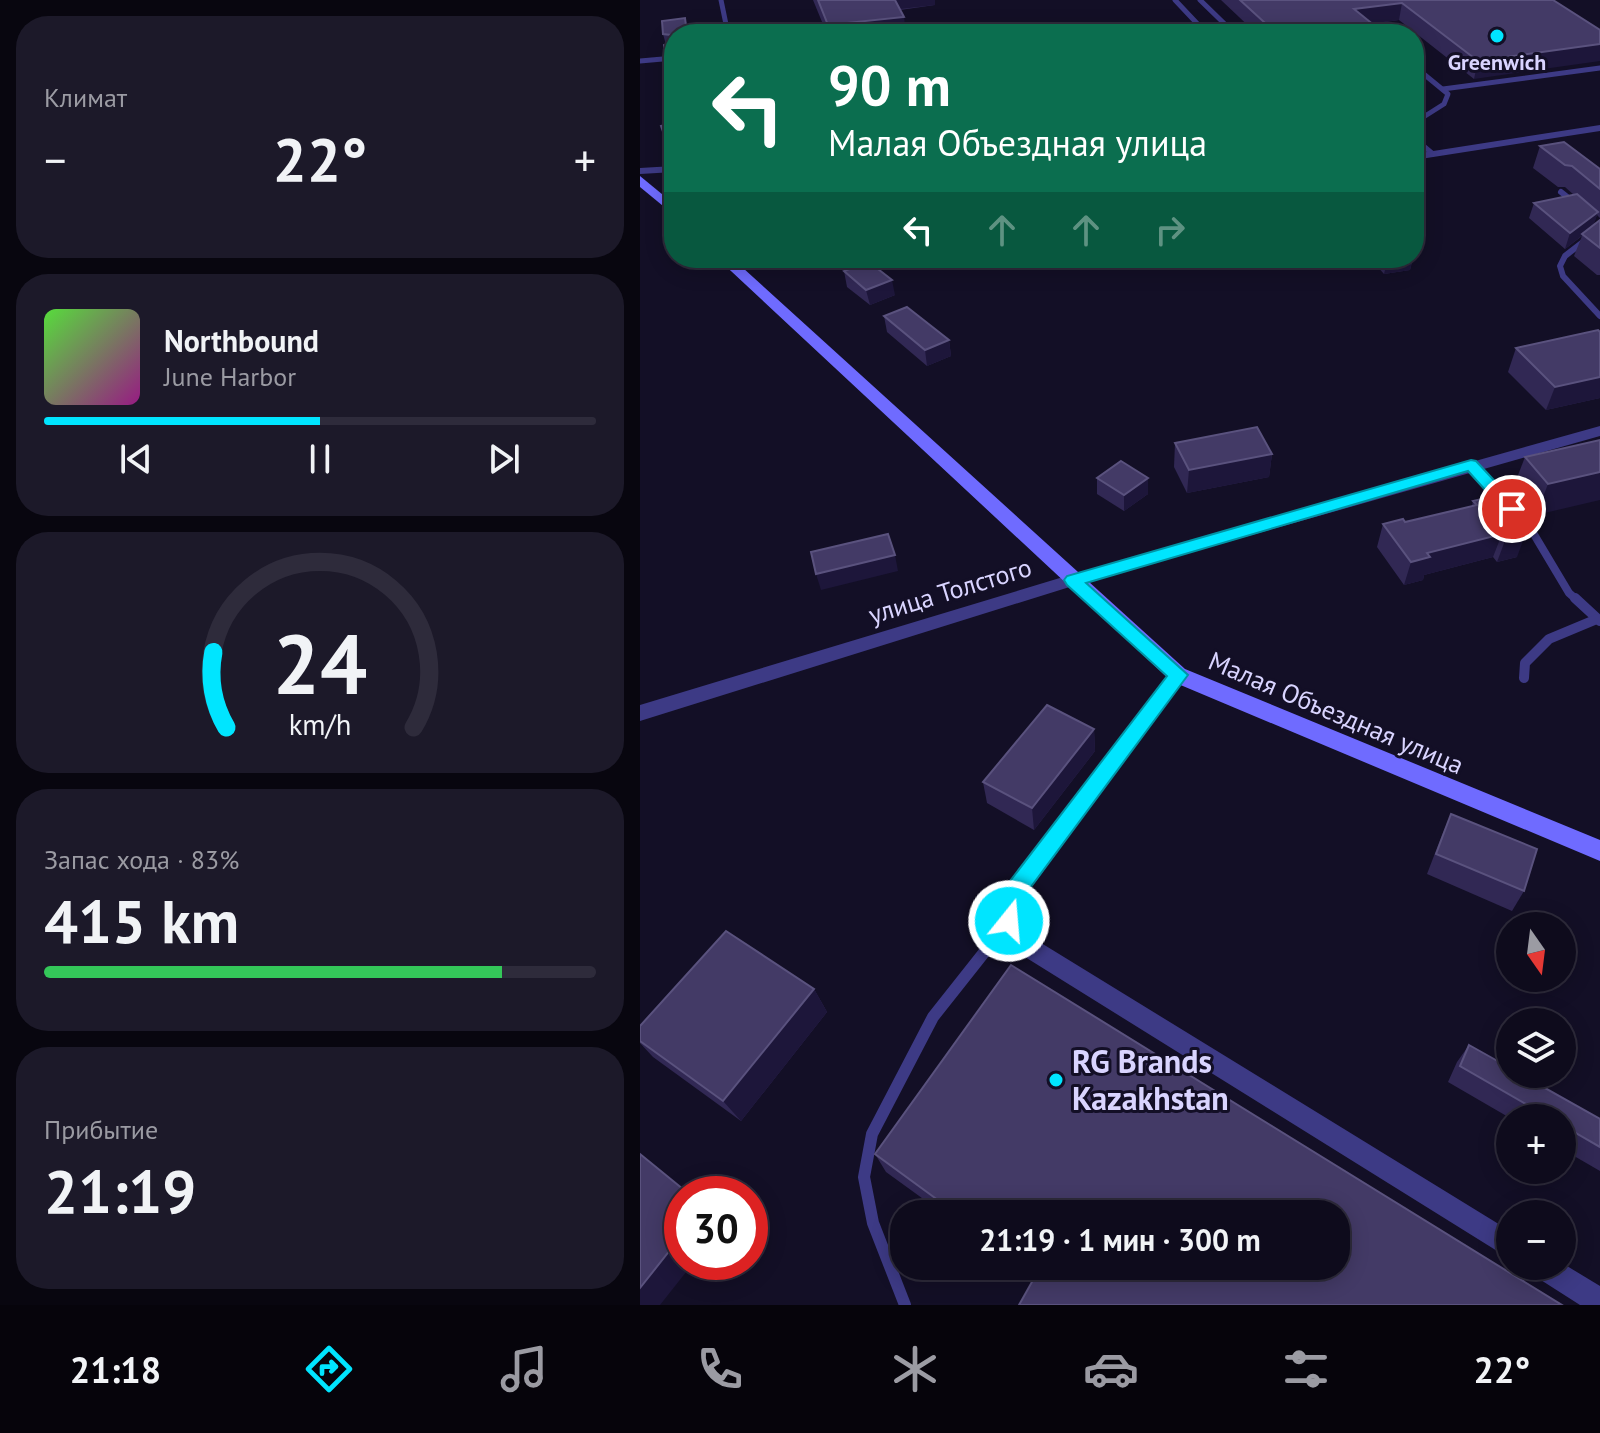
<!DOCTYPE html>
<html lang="ru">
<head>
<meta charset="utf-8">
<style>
	:root { --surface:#0e0b1c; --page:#1c1929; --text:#f1f3f6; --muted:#9b9ba3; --line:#2e2b3b; --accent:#00e5ff }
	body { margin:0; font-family:"PT Sans",sans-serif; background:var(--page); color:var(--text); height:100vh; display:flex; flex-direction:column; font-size:30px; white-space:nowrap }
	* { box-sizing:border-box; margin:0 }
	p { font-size:26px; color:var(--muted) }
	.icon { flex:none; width:44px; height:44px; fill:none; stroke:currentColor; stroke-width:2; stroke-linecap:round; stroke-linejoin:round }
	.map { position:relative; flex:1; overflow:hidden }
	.details { display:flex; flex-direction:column; gap:16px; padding:16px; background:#08060f; width:640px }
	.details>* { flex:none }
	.banner { position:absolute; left:24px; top:24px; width:760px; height:244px; border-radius:32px; box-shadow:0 4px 20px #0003,0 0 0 2px var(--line); background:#0b6e4f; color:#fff; overflow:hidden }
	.needle { width:52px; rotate:166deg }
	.buttons { position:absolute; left:856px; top:912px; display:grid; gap:16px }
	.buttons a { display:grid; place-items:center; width:80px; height:80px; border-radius:50%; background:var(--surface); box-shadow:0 4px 20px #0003,0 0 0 2px var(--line); font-size:40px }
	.speed { position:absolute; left:24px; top:1176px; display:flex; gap:16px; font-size:40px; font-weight:700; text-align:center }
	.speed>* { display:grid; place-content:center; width:104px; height:104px; border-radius:50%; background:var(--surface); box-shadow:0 4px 20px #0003,0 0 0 2px var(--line); line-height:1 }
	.speed .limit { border:12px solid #d22; background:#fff; color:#111 }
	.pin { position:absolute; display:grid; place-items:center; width:68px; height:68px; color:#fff; margin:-34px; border:4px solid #fff; border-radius:50%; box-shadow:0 2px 8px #0007 }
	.me { position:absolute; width:88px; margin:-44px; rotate:17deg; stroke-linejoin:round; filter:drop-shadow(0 0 6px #0008) }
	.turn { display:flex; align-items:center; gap:28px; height:168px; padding:0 32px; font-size:36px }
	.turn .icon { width:104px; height:104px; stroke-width:2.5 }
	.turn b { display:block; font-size:56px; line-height:68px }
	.lanes { display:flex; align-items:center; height:76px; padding:0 32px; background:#0003; justify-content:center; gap:40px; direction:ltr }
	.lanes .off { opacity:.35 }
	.big { font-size:60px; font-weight:800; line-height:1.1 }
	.details .widget { flex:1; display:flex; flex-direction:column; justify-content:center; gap:12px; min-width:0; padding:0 28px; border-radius:32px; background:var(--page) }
	.details .dial { align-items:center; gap:0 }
	.dial svg { height:208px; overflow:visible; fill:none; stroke:var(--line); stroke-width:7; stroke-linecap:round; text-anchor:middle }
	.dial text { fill:var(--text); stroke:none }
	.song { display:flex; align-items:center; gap:24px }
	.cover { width:96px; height:96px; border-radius:12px; background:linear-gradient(135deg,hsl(110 70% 55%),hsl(310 70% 35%)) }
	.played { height:8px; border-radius:4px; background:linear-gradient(90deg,var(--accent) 50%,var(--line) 50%) }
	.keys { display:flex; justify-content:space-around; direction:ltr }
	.heat { display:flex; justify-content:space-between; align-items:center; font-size:44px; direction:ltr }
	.charge { height:12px; border-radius:6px; background:linear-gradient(90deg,#34c759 83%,var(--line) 0) }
	.trip { position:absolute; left:250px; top:1200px; width:460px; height:80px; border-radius:32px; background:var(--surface); box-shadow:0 4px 20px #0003,0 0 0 2px var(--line); font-weight:800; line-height:80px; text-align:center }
	.dock { display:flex; height:128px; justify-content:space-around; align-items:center; background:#06040b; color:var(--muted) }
	.dock .icon { width:56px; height:56px }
	.dock .current { color:var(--accent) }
	.dock b { font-size:36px; color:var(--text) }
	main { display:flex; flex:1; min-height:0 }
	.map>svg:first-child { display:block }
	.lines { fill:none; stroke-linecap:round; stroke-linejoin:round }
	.lane-far4 { stroke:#3d3a85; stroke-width:5 }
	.lane-far3 { stroke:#3d3a85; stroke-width:6 }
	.lane-far2 { stroke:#3d3a85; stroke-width:8 }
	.lane-far1 { stroke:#3d3a85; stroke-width:10 }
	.lane { stroke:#3d3a85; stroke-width:12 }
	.street { fill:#3d3a85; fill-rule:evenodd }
	.secondary { fill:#6f6bff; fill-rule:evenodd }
	.wall { fill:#312854 }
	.shaded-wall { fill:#1d163a }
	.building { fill:#433a66; stroke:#5a527e; stroke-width:2 }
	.route { fill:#00e5ff; stroke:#0095a6; stroke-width:2 }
	.poi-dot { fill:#00e5ff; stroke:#130f26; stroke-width:3 }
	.labels { text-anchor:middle; stroke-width:6; stroke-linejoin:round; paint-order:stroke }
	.far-poi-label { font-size:22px; font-weight:bold; fill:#d9d4ff; stroke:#130f26 }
	.street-label { font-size:26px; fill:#d9d4ff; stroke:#130f26 }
	.near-poi-label { font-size:32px; font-weight:bold; fill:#d9d4ff; stroke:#130f26; text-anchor:start }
</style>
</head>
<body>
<main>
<section class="details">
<div class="widget"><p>Климат</p>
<div class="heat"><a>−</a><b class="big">22°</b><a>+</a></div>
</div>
<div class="widget">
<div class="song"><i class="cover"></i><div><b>Northbound</b><p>June Harbor</p></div></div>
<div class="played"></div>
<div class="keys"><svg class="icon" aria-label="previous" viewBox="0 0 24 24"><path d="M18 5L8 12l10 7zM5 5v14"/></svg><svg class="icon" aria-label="pause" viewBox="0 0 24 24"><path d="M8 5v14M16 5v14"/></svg><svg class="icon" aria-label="next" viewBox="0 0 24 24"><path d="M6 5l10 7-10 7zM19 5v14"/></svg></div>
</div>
<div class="widget dial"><svg viewBox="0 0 100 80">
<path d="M14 69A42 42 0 1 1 86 69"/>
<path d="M14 69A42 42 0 0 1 9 40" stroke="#00e5ff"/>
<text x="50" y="56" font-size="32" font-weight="700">24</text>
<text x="50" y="72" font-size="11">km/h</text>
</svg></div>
<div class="widget"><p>Запас хода · 83%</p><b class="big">415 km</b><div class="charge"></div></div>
<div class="widget"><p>Прибытие</p><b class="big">21:19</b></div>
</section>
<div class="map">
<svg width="960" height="1305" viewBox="0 0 960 1305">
	<rect width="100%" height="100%" fill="#130f26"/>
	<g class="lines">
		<g class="lane-far4">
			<polyline points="81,0 88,34"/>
			<polyline points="535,0 567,34"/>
			<polyline points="560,0 595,34"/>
			<polyline points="0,61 34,58"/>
			<polyline points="774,66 808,94 804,104 774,123"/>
			<polyline points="803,89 960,68"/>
			<polyline points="774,138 793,154"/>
		</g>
		<g class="lane-far3">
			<polyline points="0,171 34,169"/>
			<polyline points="921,192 936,204"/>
			<polyline points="960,229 925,256 920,266 923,276 960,316"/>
		</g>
		<polyline class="lane-far2" points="831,465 892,531 929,593 937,600"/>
		<g class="lane-far1">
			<polyline points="935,598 960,621"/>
			<polyline points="884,678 885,663 909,639 957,619"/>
		</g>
		<polyline class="lane" points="265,1305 233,1223 224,1177 232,1134 293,1017 369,921"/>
		<g class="street">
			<polygon points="960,125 960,131 774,160 774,154"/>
			<polygon points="105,258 134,258 128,262 91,268 85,264"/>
			<polygon points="960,426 960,436 436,585 0,721 0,705 433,574"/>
			<path d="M 538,668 L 544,670 L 547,675 L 544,680 L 385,896 L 380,919 L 393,938 L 870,1231 L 870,1259 L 377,952 C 360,926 353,916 367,885 L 532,670 Z"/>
			<polygon points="922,1263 960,1286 960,1305 940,1305 893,1275 889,1266 922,1266"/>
		</g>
		<g class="secondary">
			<polygon points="0,176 34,204 34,215 0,187"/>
			<polygon points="77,258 92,258 545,669 960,840 960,861 531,681"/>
		</g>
	</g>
	<g class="wall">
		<polygon points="173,0 295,0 295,5 260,10 266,34 187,34"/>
		<polygon points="581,0 913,0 834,79 759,20 732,24 745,34 617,34"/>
		<polygon points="45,18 50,34 34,34 33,163 21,126 29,124 26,45 23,34"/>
		<polygon points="900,146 960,169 960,218 957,215 953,225 960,220 960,275 957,275 934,256 942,236 925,249 889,218 894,203 934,195 925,187 918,187 893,168"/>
		<polygon points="730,258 773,258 770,270 744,274"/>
		<polygon points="204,271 255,295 230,305 207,287"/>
		<polygon points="244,316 309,340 311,356 287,366 247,332"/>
		<polygon points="960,332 960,398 906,410 868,372 876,348"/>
		<polygon points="960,440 896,515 873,488 885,457"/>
		<polygon points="535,443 632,454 629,477 547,493 534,467"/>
		<polygon points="457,478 508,478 508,494 484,511 457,494"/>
		<polygon points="854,496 877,557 857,562 853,557 784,575 783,580 764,585 737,547 743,524 765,522 832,506 833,501"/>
		<polygon points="454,729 455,751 394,830 347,803 343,782"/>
		<polygon points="811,814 884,891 872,911 787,874 802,835"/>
		<polygon points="371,965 922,1305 379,1305 393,1280 374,1266 696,1266 696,1214 304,1214 246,1172 235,1154"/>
		<polygon points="174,989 187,1012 101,1121 13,1057 0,1043 0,1026"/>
		<polygon points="829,1045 960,1119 960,1171 922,1149 922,1118 870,1118 808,1082 817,1062"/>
	</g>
	<g class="shaded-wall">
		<polygon points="250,0 295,0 295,5 252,10"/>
		<polygon points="762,3 759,20 711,26 714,9"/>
		<polygon points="264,17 266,34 190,34 188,25"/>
		<polygon points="960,44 960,61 834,79 838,61"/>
		<polygon points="34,141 34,163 33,163 27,143"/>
		<polygon points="958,212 953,227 925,249 930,233"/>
		<polygon points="440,258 485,258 440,265"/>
		<polygon points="748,258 773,258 770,270 744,274"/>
		<polygon points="252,280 255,295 230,305 226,290"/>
		<polygon points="309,340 311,356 287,366 285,350"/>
		<polygon points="960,377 960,398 906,410 915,387"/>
		<polygon points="632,454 629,477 547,493 549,470"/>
		<polygon points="960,472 960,500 896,515 908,484"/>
		<polygon points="508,478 508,494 484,511 484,495"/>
		<polygon points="886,533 877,557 857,562 866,538"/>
		<polygon points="862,534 853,557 784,575 783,580 764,585 771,562 787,553"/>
		<polygon points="255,555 258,571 181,590 176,574"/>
		<polygon points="454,729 455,751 394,830 392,808"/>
		<polygon points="174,989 187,1012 101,1121 83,1101"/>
		<polygon points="42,1235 42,1262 54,1262 20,1305 0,1305 0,1288"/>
	</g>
	<g class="building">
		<polygon points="178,0 255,0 264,17 188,25"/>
		<polygon points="600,0 913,0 960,30 960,44 838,61 762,3 714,9 745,34 637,34"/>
		<polygon points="45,18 47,34 34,34 34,141 27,143 21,126 29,124 24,45 31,44 34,39 31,35 23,34 22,21"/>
		<polygon points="924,142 960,169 960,189 932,166 925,165 900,146"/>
		<polygon points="937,194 958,212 930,233 894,203"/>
		<polygon points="960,220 960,248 942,234"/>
		<polygon points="229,262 252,280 226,290 204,271"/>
		<polygon points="267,307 309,340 285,350 244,316"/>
		<polygon points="958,330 960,332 960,377 915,387 876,348"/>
		<polygon points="617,427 632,454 549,470 535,443"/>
		<polygon points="960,440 960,472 908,484 885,457"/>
		<polygon points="481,461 508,478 484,495 457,478"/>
		<polygon points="854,496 886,533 866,538 862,534 787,553 790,557 771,562 743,524 763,519 765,522 837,505 833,501"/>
		<polygon points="248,534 255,555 176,574 171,552"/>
		<polygon points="407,705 454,729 392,808 343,782"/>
		<polygon points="811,814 897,849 884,891 796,854"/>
		<polygon points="86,931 174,989 83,1101 0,1041 0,1026"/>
		<polygon points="371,965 922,1305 379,1305 397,1273 388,1266 696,1266 696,1214 317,1214 235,1154"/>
		<polygon points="829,1045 870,1068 870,1074 880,1074 960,1119 960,1147 922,1125 922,1118 910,1118 820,1066"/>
		<polygon points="0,1154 49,1194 42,1194 42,1235 0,1288"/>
	</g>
	<polygon class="route" points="831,460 836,461 877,505 877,513 866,513 828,471 446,583 548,675 385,895 376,929 369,932 361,929 358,921 367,885 527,676 427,585 424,580 427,576"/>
	<g class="poi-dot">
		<circle cx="857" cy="36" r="8"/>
		<circle cx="416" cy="1080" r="8"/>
	</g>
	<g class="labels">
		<g class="far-poi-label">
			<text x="857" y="70">Greenwich</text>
		</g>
		<g class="street-label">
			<text transform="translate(310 591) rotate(-17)" y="9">улица Толстого</text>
			<text transform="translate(696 713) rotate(23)" y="9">Малая Объездная улица</text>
		</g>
		<g class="near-poi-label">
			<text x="432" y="1073">RG Brands<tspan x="432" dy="37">Kazakhstan</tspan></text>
		</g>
	</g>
</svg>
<div class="buttons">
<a><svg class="needle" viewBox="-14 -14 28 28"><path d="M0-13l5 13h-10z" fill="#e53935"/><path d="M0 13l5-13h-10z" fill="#9b9ba3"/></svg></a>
<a><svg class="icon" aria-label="layers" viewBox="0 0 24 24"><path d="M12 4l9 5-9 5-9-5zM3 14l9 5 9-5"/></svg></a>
<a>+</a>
<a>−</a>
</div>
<div class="speed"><div class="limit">30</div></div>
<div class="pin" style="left:872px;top:509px;background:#d93025"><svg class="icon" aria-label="arrive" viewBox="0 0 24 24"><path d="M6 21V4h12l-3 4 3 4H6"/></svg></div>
<svg class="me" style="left:369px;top:921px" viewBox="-20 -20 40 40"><circle r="17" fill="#00e5ff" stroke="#fff" stroke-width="3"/><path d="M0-11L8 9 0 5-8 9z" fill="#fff"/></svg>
<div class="trip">21:19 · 1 мин · 300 m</div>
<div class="banner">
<div class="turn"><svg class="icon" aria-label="left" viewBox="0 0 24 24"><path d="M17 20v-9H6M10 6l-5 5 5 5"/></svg><div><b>90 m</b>Малая Объездная улица</div></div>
<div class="lanes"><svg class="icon" aria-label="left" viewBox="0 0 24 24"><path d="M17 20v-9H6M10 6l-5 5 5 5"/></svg><svg class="icon off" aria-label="ahead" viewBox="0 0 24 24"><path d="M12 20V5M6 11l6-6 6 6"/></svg><svg class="icon off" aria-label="ahead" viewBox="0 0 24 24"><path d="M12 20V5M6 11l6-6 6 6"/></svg><svg class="icon off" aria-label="right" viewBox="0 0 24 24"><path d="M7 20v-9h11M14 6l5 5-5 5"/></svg></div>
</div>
</div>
</main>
<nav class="dock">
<b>21:18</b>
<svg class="icon current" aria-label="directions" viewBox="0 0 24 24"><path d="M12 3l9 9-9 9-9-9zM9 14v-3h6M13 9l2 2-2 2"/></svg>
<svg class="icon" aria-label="music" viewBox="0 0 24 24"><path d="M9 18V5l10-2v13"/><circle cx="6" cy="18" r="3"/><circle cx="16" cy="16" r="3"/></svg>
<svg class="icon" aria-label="phone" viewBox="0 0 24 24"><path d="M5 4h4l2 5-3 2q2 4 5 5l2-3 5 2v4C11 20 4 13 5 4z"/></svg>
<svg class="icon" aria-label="climate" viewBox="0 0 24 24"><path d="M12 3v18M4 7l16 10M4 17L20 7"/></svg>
<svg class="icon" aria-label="car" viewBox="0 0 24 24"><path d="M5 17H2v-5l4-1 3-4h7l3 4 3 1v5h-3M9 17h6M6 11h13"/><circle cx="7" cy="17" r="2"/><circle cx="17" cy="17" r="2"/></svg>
<svg class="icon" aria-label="filters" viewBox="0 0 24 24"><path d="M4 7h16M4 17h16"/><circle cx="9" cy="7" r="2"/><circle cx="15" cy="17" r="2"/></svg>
<b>22°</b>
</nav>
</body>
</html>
